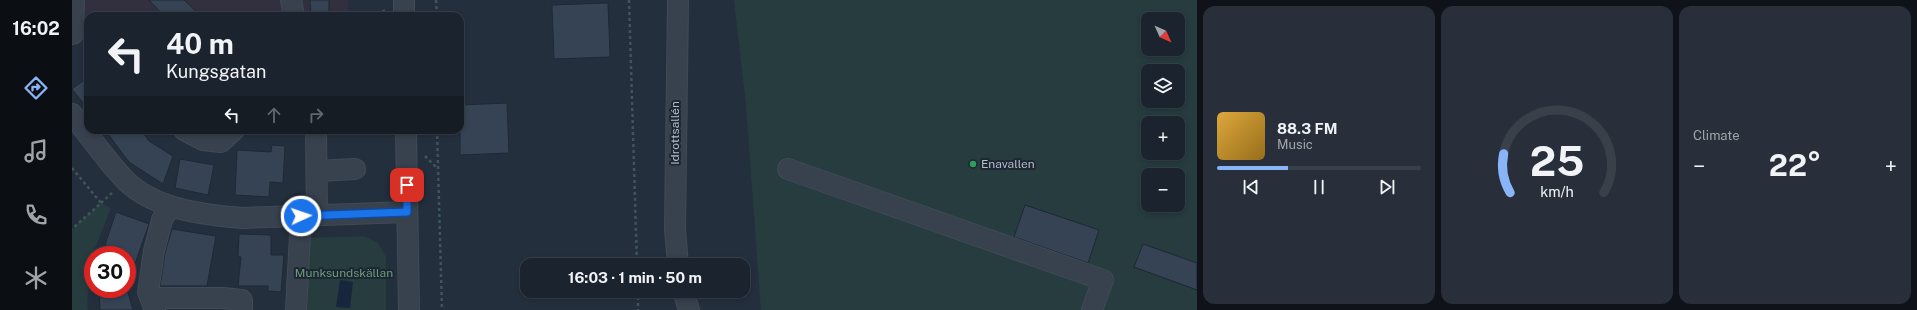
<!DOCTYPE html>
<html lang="en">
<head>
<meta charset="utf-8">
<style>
	:root { --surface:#1b232e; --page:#282f3a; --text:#f1f3f6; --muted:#a0a4aa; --line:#39404a; --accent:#8ab4f8 }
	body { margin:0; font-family:"Public Sans",sans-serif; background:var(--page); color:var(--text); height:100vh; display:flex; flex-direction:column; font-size:15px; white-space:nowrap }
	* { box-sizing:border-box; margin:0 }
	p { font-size:13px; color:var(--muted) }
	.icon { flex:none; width:22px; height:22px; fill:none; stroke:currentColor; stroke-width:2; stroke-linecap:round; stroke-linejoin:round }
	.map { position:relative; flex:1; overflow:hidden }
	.panel { display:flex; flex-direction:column; gap:6px; padding:6px; background:#0f1319; width:720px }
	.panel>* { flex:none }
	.hud { position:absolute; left:12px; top:12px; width:380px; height:122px; border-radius:12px; box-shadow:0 2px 6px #0003,0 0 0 1px var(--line); background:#1b232e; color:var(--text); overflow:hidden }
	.needle { width:26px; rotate:135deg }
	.buttons { position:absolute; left:1069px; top:12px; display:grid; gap:8px }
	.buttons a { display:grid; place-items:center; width:44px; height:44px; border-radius:8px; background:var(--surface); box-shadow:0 2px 6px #0003,0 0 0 1px var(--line); font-size:20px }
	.speed { position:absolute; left:12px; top:246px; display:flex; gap:8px; font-size:20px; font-weight:700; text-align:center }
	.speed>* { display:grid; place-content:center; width:52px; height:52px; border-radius:50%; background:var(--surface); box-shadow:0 2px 6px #0003,0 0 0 1px var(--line); line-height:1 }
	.speed .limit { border:6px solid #d22; background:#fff; color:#111 }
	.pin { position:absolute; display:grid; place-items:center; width:34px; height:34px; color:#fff; margin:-17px; border-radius:8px; box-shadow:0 2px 6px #0006 }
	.me { position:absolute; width:44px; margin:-22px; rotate:87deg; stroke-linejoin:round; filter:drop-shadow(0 0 3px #0008) }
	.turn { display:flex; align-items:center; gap:14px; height:84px; padding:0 16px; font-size:18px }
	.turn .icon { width:52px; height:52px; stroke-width:2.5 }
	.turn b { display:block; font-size:28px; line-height:34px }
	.lanes { display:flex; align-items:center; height:38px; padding:0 16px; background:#0003; justify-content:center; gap:20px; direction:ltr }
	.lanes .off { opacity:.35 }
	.big { font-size:30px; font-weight:700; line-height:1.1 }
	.panel .card { flex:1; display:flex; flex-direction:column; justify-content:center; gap:6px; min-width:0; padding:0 14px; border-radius:12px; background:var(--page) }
	.panel .dial { align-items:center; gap:0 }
	.dial svg { height:104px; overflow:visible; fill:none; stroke:var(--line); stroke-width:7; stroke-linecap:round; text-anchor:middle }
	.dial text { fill:var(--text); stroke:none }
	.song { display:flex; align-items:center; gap:12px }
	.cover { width:48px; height:48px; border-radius:6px; background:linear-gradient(135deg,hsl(40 70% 55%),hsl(40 70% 35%)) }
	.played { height:4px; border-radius:2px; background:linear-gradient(90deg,var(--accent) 35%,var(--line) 35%) }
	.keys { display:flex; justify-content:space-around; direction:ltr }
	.heat { display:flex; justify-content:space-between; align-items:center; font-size:22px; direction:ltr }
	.panel .tiles { flex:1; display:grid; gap:6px; grid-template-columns:repeat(3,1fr) }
	.trip { position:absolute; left:448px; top:258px; width:230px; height:40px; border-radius:12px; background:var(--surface); box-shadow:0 2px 6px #0003,0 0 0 1px var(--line); font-weight:700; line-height:40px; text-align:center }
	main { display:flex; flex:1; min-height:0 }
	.menu { display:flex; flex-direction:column; width:72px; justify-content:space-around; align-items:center; background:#0b0e12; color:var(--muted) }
	.menu .icon { width:28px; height:28px }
	.menu .on { color:var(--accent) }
	.menu b { font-size:18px; color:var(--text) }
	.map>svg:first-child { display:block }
	.medical { fill:#32303f }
	.green { fill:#263c3f; fill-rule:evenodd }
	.water { fill:#17263c }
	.building { fill:#364354; stroke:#1f2835 }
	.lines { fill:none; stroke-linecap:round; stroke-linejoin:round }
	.minor-casing { stroke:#414a57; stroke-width:22 }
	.path { stroke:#3f5557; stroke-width:2.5; stroke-dasharray:3 3; stroke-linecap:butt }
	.minor { stroke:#38414e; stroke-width:20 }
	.route-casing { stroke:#114b97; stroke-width:10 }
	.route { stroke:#1a73e8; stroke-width:7 }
	.leisure-dot { fill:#2e9e5b; stroke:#1d2633; stroke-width:1.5 }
	.labels { text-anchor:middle; stroke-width:4; stroke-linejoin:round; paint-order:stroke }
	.street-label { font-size:12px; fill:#b4bcc9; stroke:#1d2633 }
	.poi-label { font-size:12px; fill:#b4bcc9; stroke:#1d2633; text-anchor:start }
	.park-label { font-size:12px; fill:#6b9a76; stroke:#1d2633 }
</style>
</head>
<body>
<main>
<nav class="menu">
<b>16:02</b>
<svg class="icon on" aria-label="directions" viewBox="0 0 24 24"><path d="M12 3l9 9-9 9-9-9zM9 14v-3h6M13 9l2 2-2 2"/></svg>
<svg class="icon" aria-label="music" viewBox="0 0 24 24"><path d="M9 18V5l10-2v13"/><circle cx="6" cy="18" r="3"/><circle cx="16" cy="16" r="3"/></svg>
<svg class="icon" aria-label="phone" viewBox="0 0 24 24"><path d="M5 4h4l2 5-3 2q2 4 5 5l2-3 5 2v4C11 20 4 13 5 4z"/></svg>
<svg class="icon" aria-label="climate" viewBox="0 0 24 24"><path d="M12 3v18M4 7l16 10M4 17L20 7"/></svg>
</nav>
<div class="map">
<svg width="1125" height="310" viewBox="0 0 1125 310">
	<rect width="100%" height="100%" fill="#242f3e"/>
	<polygon class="medical" points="0,0 276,0 277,16 28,15 0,17"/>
	<g class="green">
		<path d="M 662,0 L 1125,0 L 1125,310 L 689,310 L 674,106 ZM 1076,19 L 1106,19 L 1106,49 L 1076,49 ZM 1076,71 L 1106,71 L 1106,101 L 1076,101 ZM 1076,123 L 1106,123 L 1106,153 L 1076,153 ZM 1076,175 L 1106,175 L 1106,205 L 1076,205 Z"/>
		<polygon points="29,203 39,208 20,256 15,302 16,310 0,310 0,229"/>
		<polygon points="292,236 306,243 314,257 314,310 235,310 234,238"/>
	</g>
	<polygon class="water" points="268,280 281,282 278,308 264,307"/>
	<g class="building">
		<polygon points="77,0 112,0 129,16 92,16"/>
		<polygon points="238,0 257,0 257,16 239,16"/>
		<polygon points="536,3 538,57 482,59 480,5"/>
		<polygon points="16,77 16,109 0,89"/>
		<polygon points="435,103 437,153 388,155 388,105"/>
		<polygon points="33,130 69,130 77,141 101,156 91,184 57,162"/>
		<polygon points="200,145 213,146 211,183 198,182 197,197 163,195 165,150 199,152"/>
		<polygon points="108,159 142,165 136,195 103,188"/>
		<polygon points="953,205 1027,230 1016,263 942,237"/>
		<polygon points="44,212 77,224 57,281 55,280 55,252 33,245"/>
		<polygon points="100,229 144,236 135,286 88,286 93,253"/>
		<polygon points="167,234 199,235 199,255 212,255 209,292 196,291 196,286 166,286 169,257 166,256"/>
		<polygon points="1071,244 1125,263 1125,290 1062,267"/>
		<polygon points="27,289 55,289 61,310 28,310"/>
	</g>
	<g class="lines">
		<defs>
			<g id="minor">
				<polyline points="219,0 222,16"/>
				<polyline points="332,0 332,16"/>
				<polyline points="606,0 603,229 606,265"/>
				<polyline points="1,34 2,0"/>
				<path d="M 0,114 C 16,134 36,163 54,181 C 83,209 131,215 171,218 L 335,212"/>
				<polyline points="112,130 131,140 149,142 162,130"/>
				<polyline points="244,130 245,215"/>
				<polyline points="334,130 337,310"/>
				<polyline points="716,169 1031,280 1020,310"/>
				<polyline points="245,171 283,169"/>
				<polyline points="611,291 617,310"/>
				<polyline points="79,298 151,298 170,300 170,310"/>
				<polyline points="83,310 76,292 82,251 90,220 98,206"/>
				<polyline points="224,310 229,216"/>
			</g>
		</defs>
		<use href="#minor" class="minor-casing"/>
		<g class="path">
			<polyline points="364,0 365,16"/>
			<polyline points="557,0 565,265"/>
			<polyline points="299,16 314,10"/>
			<polyline points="365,130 370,310"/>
			<polyline points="353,156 365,168"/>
			<polyline points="0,168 29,203 0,229"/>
			<polyline points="29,203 41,192"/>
			<polyline points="566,291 566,310"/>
		</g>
		<use href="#minor" class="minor"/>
	</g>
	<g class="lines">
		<defs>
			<polyline id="route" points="229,216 335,212 335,185"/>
		</defs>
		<use href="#route" class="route-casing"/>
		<use href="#route" class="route"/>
	</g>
	<circle class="leisure-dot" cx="901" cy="164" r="4"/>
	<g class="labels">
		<g class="street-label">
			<text transform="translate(603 133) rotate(-90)" y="4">Idrottsallén</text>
		</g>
		<g class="poi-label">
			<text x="909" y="168">Enavallen</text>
		</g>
		<g class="park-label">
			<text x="272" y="277">Munksundskällan</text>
		</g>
	</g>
</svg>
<div class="buttons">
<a><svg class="needle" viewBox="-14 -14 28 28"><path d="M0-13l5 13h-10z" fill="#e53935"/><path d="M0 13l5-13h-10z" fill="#a0a4aa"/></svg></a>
<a><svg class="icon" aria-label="layers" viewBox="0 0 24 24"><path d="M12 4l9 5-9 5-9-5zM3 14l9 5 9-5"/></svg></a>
<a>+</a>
<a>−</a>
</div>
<div class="speed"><div class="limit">30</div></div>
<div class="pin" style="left:335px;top:185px;background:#d93025"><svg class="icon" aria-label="arrive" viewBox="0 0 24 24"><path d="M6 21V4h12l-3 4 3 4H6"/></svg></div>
<svg class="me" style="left:229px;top:216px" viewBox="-20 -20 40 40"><circle r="17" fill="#1a73e8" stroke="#fff" stroke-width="3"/><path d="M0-11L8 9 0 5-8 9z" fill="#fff"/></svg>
<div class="trip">16:03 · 1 min · 50 m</div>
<div class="hud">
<div class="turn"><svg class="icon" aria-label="left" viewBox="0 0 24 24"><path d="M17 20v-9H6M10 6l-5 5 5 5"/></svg><div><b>40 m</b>Kungsgatan</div></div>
<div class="lanes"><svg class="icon" aria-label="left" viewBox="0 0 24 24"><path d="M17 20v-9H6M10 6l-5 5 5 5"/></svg><svg class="icon off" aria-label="ahead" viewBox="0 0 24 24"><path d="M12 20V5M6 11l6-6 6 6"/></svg><svg class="icon off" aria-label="right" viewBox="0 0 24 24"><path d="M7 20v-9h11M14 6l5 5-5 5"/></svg></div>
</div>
</div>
<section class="panel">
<div class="tiles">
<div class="card">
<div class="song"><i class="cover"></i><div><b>88.3 FM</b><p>Music</p></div></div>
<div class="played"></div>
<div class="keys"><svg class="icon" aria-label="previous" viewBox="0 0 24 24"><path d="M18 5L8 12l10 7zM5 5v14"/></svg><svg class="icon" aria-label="pause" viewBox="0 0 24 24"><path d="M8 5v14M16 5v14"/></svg><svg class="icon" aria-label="next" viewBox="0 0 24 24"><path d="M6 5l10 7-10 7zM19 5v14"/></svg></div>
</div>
<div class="card dial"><svg viewBox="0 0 100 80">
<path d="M14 69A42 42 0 1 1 86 69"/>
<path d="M14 69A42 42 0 0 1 9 39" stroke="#8ab4f8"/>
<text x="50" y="56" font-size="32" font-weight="700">25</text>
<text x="50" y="72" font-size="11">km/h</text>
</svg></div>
<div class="card"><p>Climate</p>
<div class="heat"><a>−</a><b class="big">22°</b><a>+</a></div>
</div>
</div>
</section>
</main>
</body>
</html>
